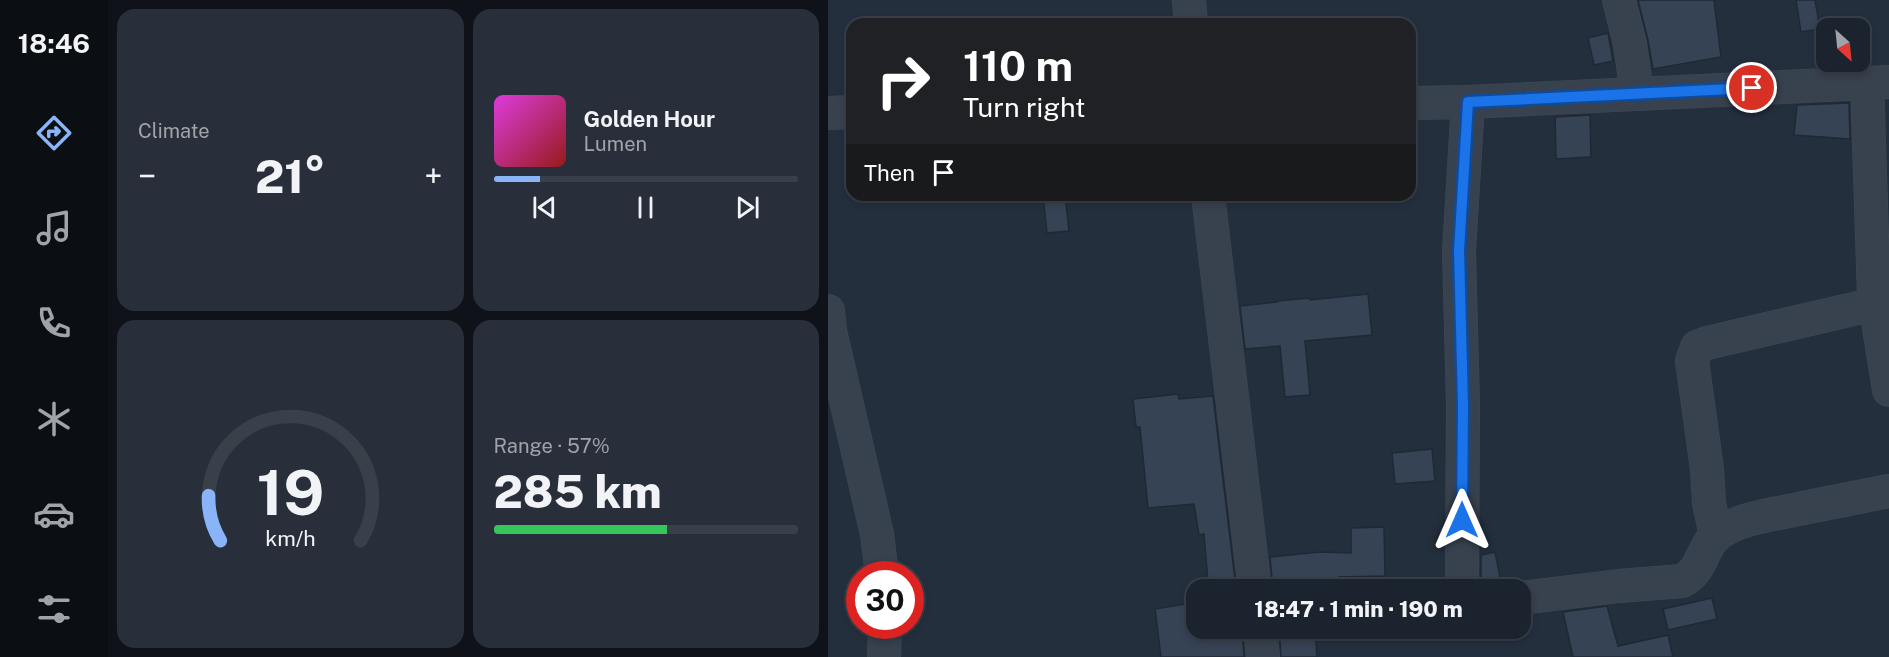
<!DOCTYPE html>
<html lang="en">
<head>
<meta charset="utf-8">
<style>
	:root { --surface:#1b232e; --page:#282f3a; --text:#f1f3f6; --muted:#a0a4aa; --line:#39404a; --accent:#8ab4f8 }
	body { margin:0; font-family:"Public Sans",sans-serif; background:var(--page); color:var(--text); height:100vh; display:flex; flex-direction:column; font-size:22px; white-space:nowrap }
	* { box-sizing:border-box; margin:0 }
	p { font-size:20px; color:var(--muted) }
	.icon { flex:none; width:33px; height:33px; fill:none; stroke:currentColor; stroke-width:2; stroke-linecap:round; stroke-linejoin:round }
	.map { position:relative; flex:1; overflow:hidden }
	.drawer { display:flex; flex-direction:column; gap:9px; padding:9px; background:#0f1319; width:720px }
	.drawer>* { flex:none }
	.top-card { position:absolute; left:18px; top:18px; width:570px; height:183px; border-radius:18px; box-shadow:0 3px 9px #0003,0 0 0 2px var(--line); background:#202124; color:#fff; overflow:hidden }
	.needle { width:39px; rotate:153deg }
	.tools { position:absolute; left:988px; top:18px; display:grid; gap:12px }
	.tools a { display:grid; place-items:center; width:54px; height:54px; border-radius:12px; background:var(--surface); box-shadow:0 3px 9px #0003,0 0 0 2px var(--line); font-size:30px }
	.speed { position:absolute; left:18px; top:561px; display:flex; gap:12px; font-size:30px; font-weight:700; text-align:center }
	.speed>* { display:grid; place-content:center; width:78px; height:78px; border-radius:50%; background:var(--surface); box-shadow:0 3px 9px #0003,0 0 0 2px var(--line); line-height:1 }
	.speed .limit { border:9px solid #d22; background:#fff; color:#111 }
	.pin { position:absolute; display:grid; place-items:center; width:51px; height:51px; color:#fff; margin:-26px; border:3px solid #fff; border-radius:50%; box-shadow:0 2px 6px #0007 }
	.me { position:absolute; width:66px; margin:-33px; rotate:0deg; stroke-linejoin:round; filter:drop-shadow(0 0 4px #0008) }
	.turn { display:flex; align-items:center; gap:21px; height:126px; padding:0 18px; font-size:27px }
	.turn .icon { width:78px; height:78px; stroke-width:2.5 }
	.turn b { display:block; font-size:42px; line-height:51px }
	.then { display:flex; align-items:center; height:57px; padding:0 18px; background:#0003; gap:12px; font-size:22px }
	.big { font-size:45px; font-weight:800; line-height:1.1 }
	.drawer .widget { flex:1; display:flex; flex-direction:column; justify-content:center; gap:9px; min-width:0; padding:0 21px; border-radius:18px; background:var(--page) }
	.drawer .dial { align-items:center; gap:0 }
	.dial svg { height:156px; overflow:visible; fill:none; stroke:var(--line); stroke-width:7; stroke-linecap:round; text-anchor:middle }
	.dial text { fill:var(--text); stroke:none }
	.song { display:flex; align-items:center; gap:18px }
	.cover { width:72px; height:72px; border-radius:9px; background:linear-gradient(135deg,hsl(300 70% 55%),hsl(0 70% 35%)) }
	.played { height:6px; border-radius:3px; background:linear-gradient(90deg,var(--accent) 15%,var(--line) 15%) }
	.keys { display:flex; justify-content:space-around; direction:ltr }
	.heat { display:flex; justify-content:space-between; align-items:center; font-size:33px; direction:ltr }
	.charge { height:9px; border-radius:4px; background:linear-gradient(90deg,#34c759 57%,var(--line) 0) }
	.drawer .tiles { flex:1; display:grid; gap:9px; grid-template-columns:repeat(2,1fr) }
	.trip { position:absolute; left:358px; top:579px; width:345px; height:60px; border-radius:18px; background:var(--surface); box-shadow:0 3px 9px #0003,0 0 0 2px var(--line); font-weight:800; line-height:60px; text-align:center }
	main { display:flex; flex:1; min-height:0 }
	.tab-bar { display:flex; flex-direction:column; width:108px; justify-content:space-around; align-items:center; background:#0b0e12; color:var(--muted) }
	.tab-bar .icon { width:42px; height:42px }
	.tab-bar .current { color:var(--accent) }
	.tab-bar b { font-size:27px; color:var(--text) }
	.map>svg:first-child { display:block }
	.building { fill:#364354; stroke:#1f2835; stroke-width:1.5 }
	.lines { fill:none; stroke-linecap:round; stroke-linejoin:round }
	.minor-casing { stroke:#414a57; stroke-width:34 }
	.minor { stroke:#38414e; stroke-width:33 }
	.route-casing { stroke:#114b97; stroke-width:15 }
	.route { stroke:#1a73e8; stroke-width:10 }
</style>
</head>
<body>
<main>
<nav class="tab-bar">
<b>18:46</b>
<svg class="icon current" aria-label="directions" viewBox="0 0 24 24"><path d="M12 3l9 9-9 9-9-9zM9 14v-3h6M13 9l2 2-2 2"/></svg>
<svg class="icon" aria-label="music" viewBox="0 0 24 24"><path d="M9 18V5l10-2v13"/><circle cx="6" cy="18" r="3"/><circle cx="16" cy="16" r="3"/></svg>
<svg class="icon" aria-label="phone" viewBox="0 0 24 24"><path d="M5 4h4l2 5-3 2q2 4 5 5l2-3 5 2v4C11 20 4 13 5 4z"/></svg>
<svg class="icon" aria-label="climate" viewBox="0 0 24 24"><path d="M12 3v18M4 7l16 10M4 17L20 7"/></svg>
<svg class="icon" aria-label="car" viewBox="0 0 24 24"><path d="M5 17H2v-5l4-1 3-4h7l3 4 3 1v5h-3M9 17h6M6 11h13"/><circle cx="7" cy="17" r="2"/><circle cx="17" cy="17" r="2"/></svg>
<svg class="icon" aria-label="filters" viewBox="0 0 24 24"><path d="M4 7h16M4 17h16"/><circle cx="9" cy="7" r="2"/><circle cx="15" cy="17" r="2"/></svg>
</nav>
<section class="drawer">
<div class="tiles">
<div class="widget"><p>Climate</p>
<div class="heat"><a>−</a><b class="big">21°</b><a>+</a></div>
</div>
<div class="widget">
<div class="song"><i class="cover"></i><div><b>Golden Hour</b><p>Lumen</p></div></div>
<div class="played"></div>
<div class="keys"><svg class="icon" aria-label="previous" viewBox="0 0 24 24"><path d="M18 5L8 12l10 7zM5 5v14"/></svg><svg class="icon" aria-label="pause" viewBox="0 0 24 24"><path d="M8 5v14M16 5v14"/></svg><svg class="icon" aria-label="next" viewBox="0 0 24 24"><path d="M6 5l10 7-10 7zM19 5v14"/></svg></div>
</div>
<div class="widget dial"><svg viewBox="0 0 100 80">
<path d="M14 69A42 42 0 1 1 86 69"/>
<path d="M14 69A42 42 0 0 1 8 46" stroke="#8ab4f8"/>
<text x="50" y="56" font-size="32" font-weight="700">19</text>
<text x="50" y="72" font-size="11">km/h</text>
</svg></div>
<div class="widget"><p>Range · 57%</p><b class="big">285 km</b><div class="charge"></div></div>
</div>
</section>
<div class="map">
<svg width="1061" height="657" viewBox="0 0 1061 657">
	<rect width="100%" height="100%" fill="#242f3e"/>
	<g class="building">
		<polygon points="810,0 886,0 893,57 825,69 820,40"/>
		<polygon points="968,0 987,0 992,29 973,32"/>
		<polygon points="780,33 785,61 766,65 760,38"/>
		<polygon points="1021,103 1022,139 966,135 969,105"/>
		<polygon points="762,115 763,157 728,159 727,117"/>
		<polygon points="215,195 237,195 241,231 219,233"/>
		<polygon points="540,294 544,335 477,341 482,395 457,397 452,346 417,349 412,306 449,302 448,301 482,298 482,300"/>
		<polygon points="350,394 351,399 385,396 407,580 380,582 376,534 371,535 366,504 320,508 312,427 308,427 305,399"/>
		<polygon points="604,449 607,481 567,484 564,453"/>
		<polygon points="556,527 557,576 511,577 511,588 483,586 445,590 442,557 492,552 523,553 523,528"/>
		<polygon points="667,552 673,582 653,586 653,555"/>
		<polygon points="884,598 889,619 840,630 835,609"/>
		<polygon points="357,604 361,628 414,628 416,657 333,657 327,609"/>
		<polygon points="779,606 790,646 840,635 845,657 745,657 735,612"/>
		<polygon points="451,628 487,628 489,657 453,657"/>
	</g>
	<g class="lines">
		<defs>
			<g id="minor">
				<polyline points="361,0 363,24"/>
				<polyline points="791,0 802,44 809,93"/>
				<polyline points="1039,82 1046,296 1061,390"/>
				<polyline points="582,103 640,102 1061,82"/>
				<polyline points="0,113 24,112"/>
				<polyline points="380,195 427,590"/>
				<polyline points="0,311 2,331 49,534 54,574"/>
				<polyline points="888,535 881,503 879,469 864,361 869,347 879,343 1047,304"/>
				<polyline points="634,590 635,405 631,251 640,102"/>
				<path d="M 693,598 L 791,586 L 854,581 C 876,570 873,547 890,534 C 911,518 944,515 970,509 C 1000,503 1031,497 1061,491"/>
				<polyline points="432,628 435,657"/>
				<polyline points="56,657 57,626"/>
			</g>
		</defs>
		<use href="#minor" class="minor-casing"/>
		<use href="#minor" class="minor"/>
	</g>
	<g class="lines">
		<defs>
			<polyline id="route" points="634,520 635,405 631,251 640,102 924,88"/>
		</defs>
		<use href="#route" class="route-casing"/>
		<use href="#route" class="route"/>
	</g>
</svg>
<div class="tools">
<a><svg class="needle" viewBox="-14 -14 28 28"><path d="M0-13l5 13h-10z" fill="#e53935"/><path d="M0 13l5-13h-10z" fill="#a0a4aa"/></svg></a>
</div>
<div class="speed"><div class="limit">30</div></div>
<div class="pin" style="left:924px;top:88px;background:#d93025"><svg class="icon" aria-label="arrive" viewBox="0 0 24 24"><path d="M6 21V4h12l-3 4 3 4H6"/></svg></div>
<svg class="me" style="left:634px;top:520px" viewBox="-20 -20 40 40"><path d="M0-17L14 15 0 8-14 15z" fill="#1a73e8" stroke="#fff" stroke-width="4"/></svg>
<div class="trip">18:47 · 1 min · 190 m</div>
<div class="top-card">
<div class="turn"><svg class="icon" aria-label="right" viewBox="0 0 24 24"><path d="M7 20v-9h11M14 6l5 5-5 5"/></svg><div><b>110 m</b>Turn right</div></div>
<div class="then">Then<svg class="icon" aria-label="arrive" viewBox="0 0 24 24"><path d="M6 21V4h12l-3 4 3 4H6"/></svg></div>
</div>
</div>
</main>
</body>
</html>
